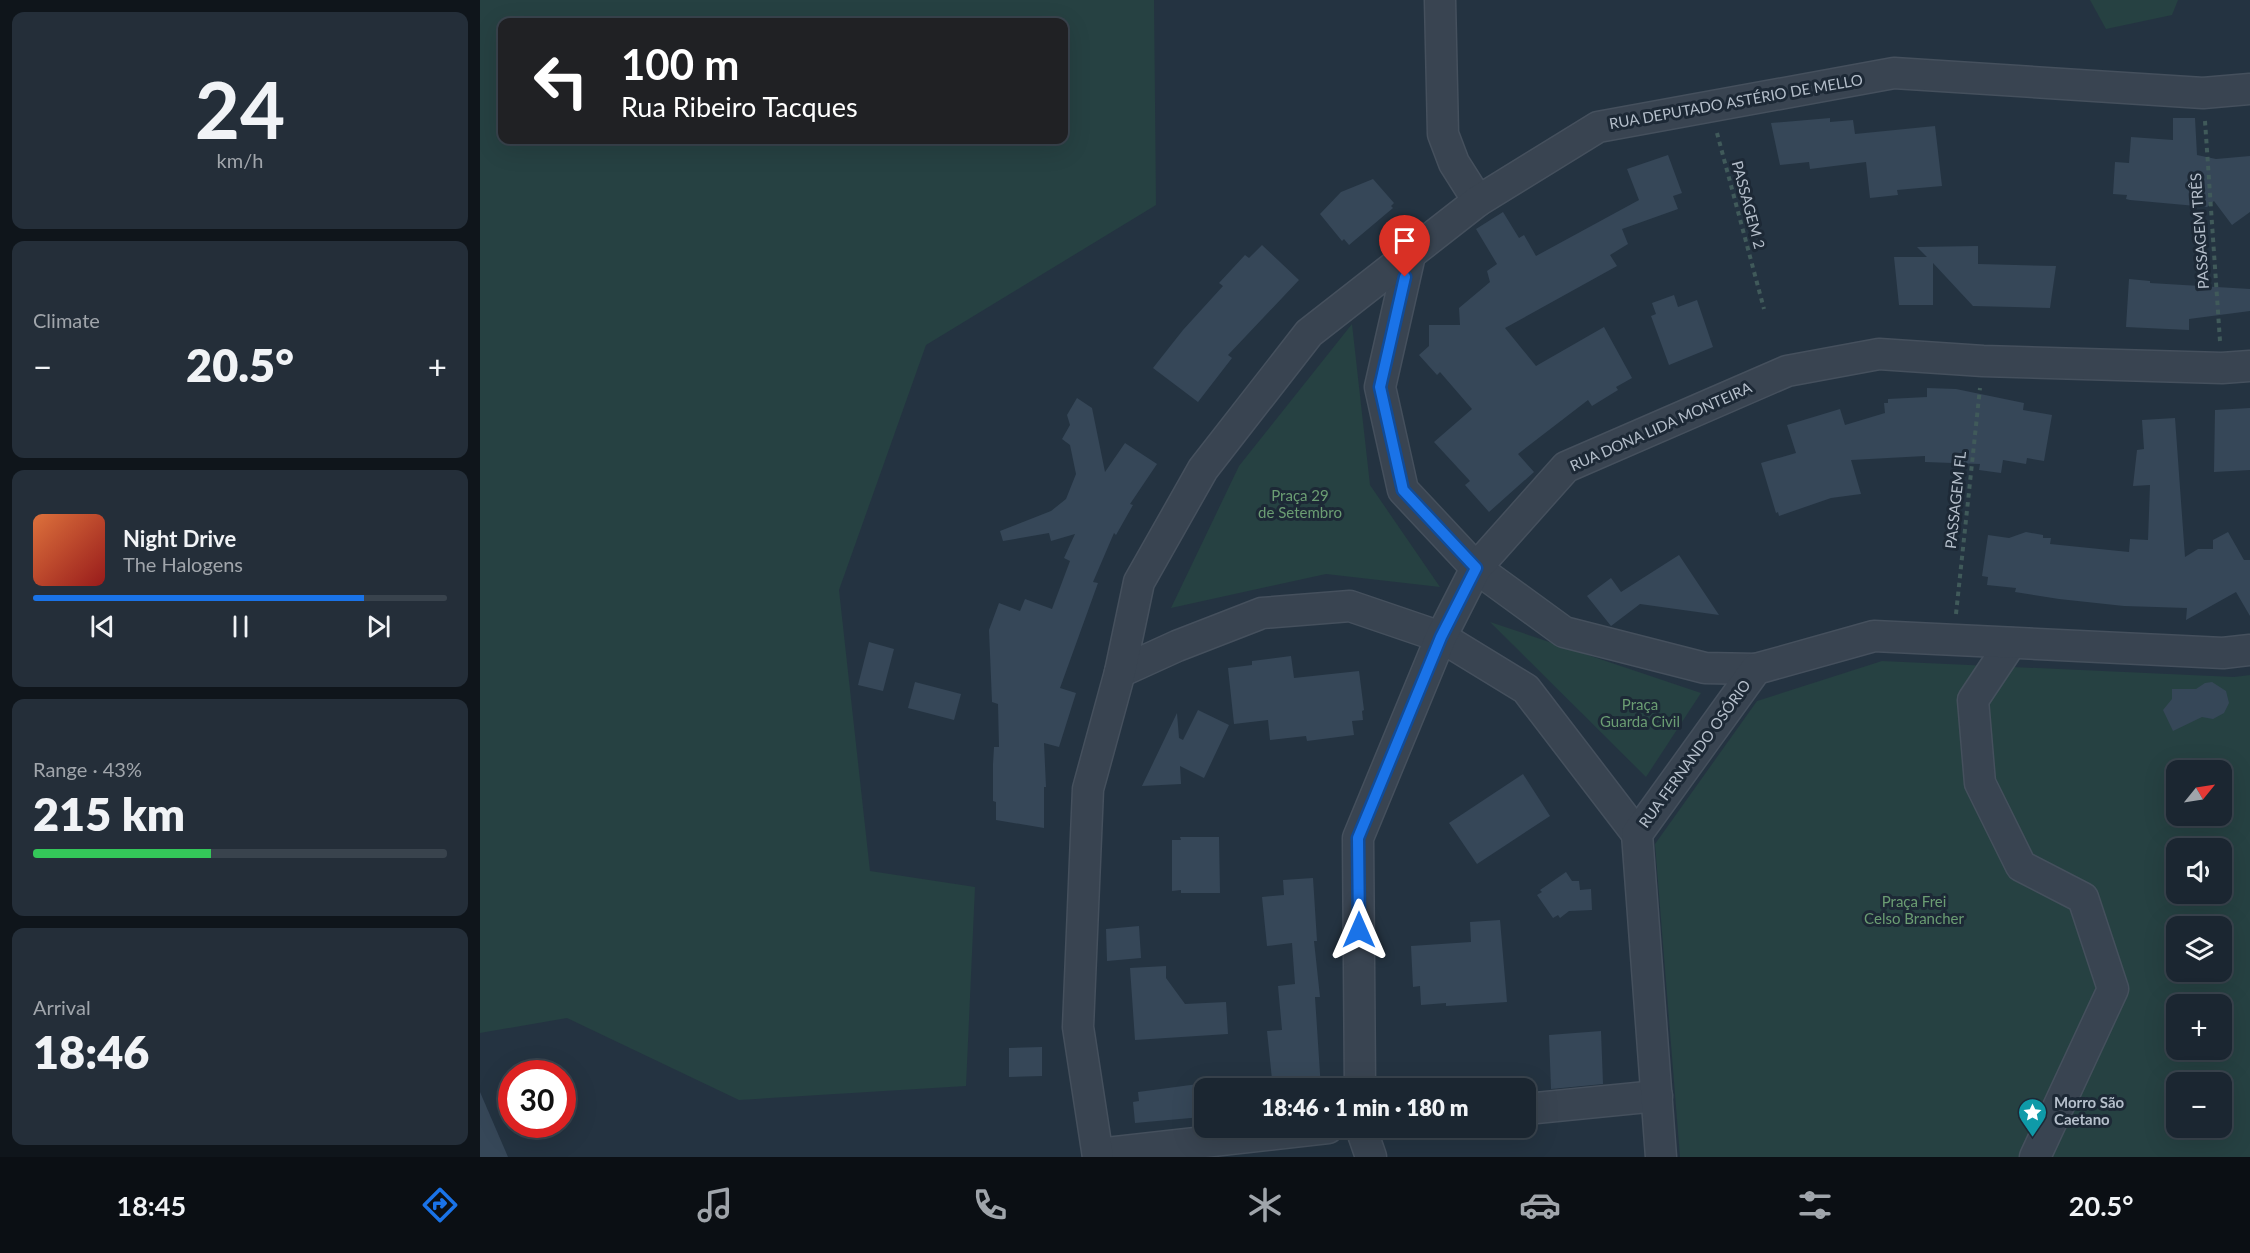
<!DOCTYPE html>
<html lang="en">
<head>
<meta charset="utf-8">
<style>
	:root { --surface:#1b2631; --page:#242e39; --text:#f1f3f6; --muted:#a0a5ab; --line:#39434d; --accent:#1a73e8 }
	body { margin:0; font-family:Lato,sans-serif; background:var(--page); color:var(--text); height:100vh; display:flex; flex-direction:column; font-size:22px; white-space:nowrap }
	* { box-sizing:border-box; margin:0 }
	p { font-size:20px; color:var(--muted) }
	.icon { flex:none; width:33px; height:33px; fill:none; stroke:currentColor; stroke-width:2; stroke-linecap:round; stroke-linejoin:round }
	.map { position:relative; flex:1; overflow:hidden }
	.sheet { display:flex; flex-direction:column; gap:12px; padding:12px; background:#0f151b; width:480px }
	.sheet>* { flex:none }
	.top-card { position:absolute; left:18px; top:18px; width:570px; height:126px; border-radius:12px; box-shadow:0 6px 24px #0002,0 0 0 2px var(--line); background:#202124; color:#fff; overflow:hidden }
	.needle { width:39px; rotate:60deg }
	.tools { position:absolute; left:1686px; top:760px; display:grid; gap:12px }
	.tools a { display:grid; place-items:center; width:66px; height:66px; border-radius:12px; background:var(--surface); box-shadow:0 6px 24px #0002,0 0 0 2px var(--line); font-size:30px }
	.speed { position:absolute; left:18px; top:1060px; display:flex; gap:12px; font-size:30px; font-weight:700; text-align:center }
	.speed>* { display:grid; place-content:center; width:78px; height:78px; border-radius:50%; background:var(--surface); box-shadow:0 6px 24px #0002,0 0 0 2px var(--line); line-height:1 }
	.speed .limit { border:9px solid #d22; background:#fff; color:#111 }
	.pin { position:absolute; display:grid; place-items:center; width:51px; height:51px; color:#fff; margin:-62px -26px; border-radius:50% 50% 50% 0; rotate:-45deg; box-shadow:0 0 6px #0007 }
	.pin .icon { rotate:45deg }
	.me { position:absolute; width:66px; margin:-33px; rotate:0deg; stroke-linejoin:round; filter:drop-shadow(0 0 4px #0008) }
	.turn { display:flex; align-items:center; gap:21px; height:126px; padding:0 24px; font-size:27px }
	.turn .icon { width:78px; height:78px; stroke-width:2.5 }
	.turn b { display:block; font-size:42px; line-height:51px }
	.big { font-size:45px; font-weight:800; line-height:1.1 }
	.sheet .widget { flex:1; display:flex; flex-direction:column; justify-content:center; gap:9px; min-width:0; padding:0 21px; border-radius:12px; background:var(--page) }
	.sheet .dial { align-items:center; gap:0 }
	.dial b { font-size:78px; line-height:1 }
	.song { display:flex; align-items:center; gap:18px }
	.cover { width:72px; height:72px; border-radius:9px; background:linear-gradient(135deg,hsl(20 70% 55%),hsl(0 70% 35%)) }
	.played { height:6px; border-radius:3px; background:linear-gradient(90deg,var(--accent) 80%,var(--line) 80%) }
	.keys { display:flex; justify-content:space-around; direction:ltr }
	.heat { display:flex; justify-content:space-between; align-items:center; font-size:33px; direction:ltr }
	.charge { height:9px; border-radius:4px; background:linear-gradient(90deg,#34c759 43%,var(--line) 0) }
	.trip { position:absolute; left:714px; top:1078px; width:342px; height:60px; border-radius:12px; background:var(--surface); box-shadow:0 6px 24px #0002,0 0 0 2px var(--line); font-weight:800; line-height:60px; text-align:center }
	.tabs { display:flex; height:96px; justify-content:space-around; align-items:center; background:#0b0f14; color:var(--muted) }
	.tabs .icon { width:42px; height:42px }
	.tabs .on { color:var(--accent) }
	.tabs b { font-size:27px; color:var(--text) }
	main { display:flex; flex:1; min-height:0 }
	.map>svg:first-child { display:block }
	.green { fill:#264142; fill-rule:evenodd }
	.building { fill:#364758 }
	.lines { fill:none; stroke-linecap:round; stroke-linejoin:round }
	.minor-casing { stroke:#45505d; stroke-width:33 }
	.path { stroke:#405a5a; stroke-width:4; stroke-dasharray:4.5 4.5; stroke-linecap:butt }
	.minor { stroke:#394451; stroke-width:30 }
	.route-casing { stroke:#114b97; stroke-width:15 }
	.route { stroke:#1a73e8; stroke-width:10 }
	.labels { text-anchor:middle; stroke-width:6; stroke-linejoin:round; paint-order:stroke }
	.street-label { font-size:15px; fill:#b5bfcb; stroke:#1d2936 }
	.park-label { font-size:15px; fill:#6b9d73; stroke:#1d2936 }
	.poi-label { font-size:15px; font-weight:bold; fill:#b5bfcb; stroke:#1d2936; text-anchor:start }
</style>
</head>
<body>
<main>
<section class="sheet">
<div class="widget dial"><b>24</b><p>km/h</p></div>
<div class="widget"><p>Climate</p>
<div class="heat"><a>−</a><b class="big">20.5°</b><a>+</a></div>
</div>
<div class="widget">
<div class="song"><i class="cover"></i><div><b>Night Drive</b><p>The Halogens</p></div></div>
<div class="played"></div>
<div class="keys"><svg class="icon" aria-label="previous" viewBox="0 0 24 24"><path d="M18 5L8 12l10 7zM5 5v14"/></svg><svg class="icon" aria-label="pause" viewBox="0 0 24 24"><path d="M8 5v14M16 5v14"/></svg><svg class="icon" aria-label="next" viewBox="0 0 24 24"><path d="M6 5l10 7-10 7zM19 5v14"/></svg></div>
</div>
<div class="widget"><p>Range · 43%</p><b class="big">215 km</b><div class="charge"></div></div>
<div class="widget"><p>Arrival</p><b class="big">18:46</b></div>
</section>
<div class="map">
<svg width="1770" height="1157" viewBox="0 0 1770 1157">
	<rect width="100%" height="100%" fill="#243341"/>
	<g class="green">
		<path d="M 0,0 L 674,0 L 676,205 L 446,345 L 359,590 L 390,871 L 495,887 L 486,1086 L 259,1100 L 87,1018 L 0,1033 ZM 584,22 L 584,140 L 22,140 L 22,22 Z"/>
		<polygon points="1610,0 1698,0 1692,15 1626,29"/>
		<polygon points="872,324 890,485 960,587 846,574 691,608 759,466"/>
		<polygon points="1010,622 1221,693 1166,777"/>
		<path d="M 1402,661 L 1754,677 L 1770,675 L 1770,1157 L 1200,1157 L 1175,844 L 1277,701 ZM 1696,771 L 1742,771 L 1742,816 L 1696,816 ZM 1696,849 L 1742,849 L 1742,894 L 1696,894 ZM 1696,927 L 1742,927 L 1742,972 L 1696,972 ZM 1696,1005 L 1742,1005 L 1742,1050 L 1696,1050 ZM 1696,1083 L 1742,1083 L 1742,1128 L 1696,1128 Z"/>
	</g>
	<g class="building">
		<polygon points="1350,118 1350,122 1373,120 1375,134 1455,126 1462,186 1417,190 1418,195 1390,198 1386,162 1330,169 1329,162 1300,165 1291,123"/>
		<polygon points="1693,118 1715,118 1717,155 1736,159 1770,156 1770,212 1752,225 1734,201 1727,207 1650,200 1646,199 1647,195 1633,194 1635,162 1649,163 1651,137 1693,140"/>
		<polygon points="1188,155 1202,193 1193,196 1198,209 1142,229 1148,244 1130,255 1137,266 1025,328 1056,366 1124,327 1152,378 1136,387 1138,390 1112,406 1108,400 1038,454 1054,472 1009,512 985,485 990,481 954,442 992,409 960,372 957,375 939,355 949,346 949,325 980,325 979,308 1010,282 1007,271 1017,264 996,229 1023,212 1039,238 1044,235 1056,256 1159,200 1147,169"/>
		<polygon points="893,179 914,203 911,206 913,208 869,245 864,239 862,241 840,214 861,192"/>
		<polygon points="782,245 819,280 748,355 752,358 718,402 673,368 703,330 743,286 739,283 765,255 769,258"/>
		<polygon points="1498,246 1498,264 1576,266 1570,308 1493,306 1453,263 1453,305 1419,305 1414,257 1447,257 1437,247"/>
		<polygon points="1649,279 1670,281 1670,283 1770,289 1770,311 1709,319 1709,330 1646,327"/>
		<polygon points="1194,295 1198,307 1217,300 1233,347 1189,365 1171,316 1176,314 1172,303"/>
		<polygon points="1447,388 1476,389 1544,403 1543,410 1572,415 1564,461 1547,458 1546,464 1523,460 1521,473 1499,470 1500,464 1445,462 1445,456 1371,460 1381,494 1351,498 1299,516 1298,512 1296,513 1281,463 1316,453 1307,425 1360,409 1365,425 1405,413 1404,403 1408,403 1408,399 1447,397"/>
		<polygon points="597,398 612,408 625,472 645,443 677,464 650,504 653,505 636,535 634,533 613,582 618,583 580,688 596,693 579,747 564,743 566,787 564,787 564,828 516,820 516,802 513,801 513,764 514,747 519,747 518,704 512,702 509,630 519,603 540,611 545,599 572,609 590,561 584,558 595,534 571,541 569,533 523,541 520,531 571,511 586,499 596,474 590,445 582,439 590,425 587,415"/>
		<polygon points="1770,408 1770,470 1734,472 1735,410"/>
		<polygon points="1695,418 1705,557 1718,549 1733,549 1733,540 1748,532 1764,560 1770,560 1770,616 1756,592 1706,620 1707,608 1644,606 1579,599 1535,592 1536,588 1507,585 1508,577 1502,576 1508,535 1529,538 1546,532 1563,535 1563,538 1571,538 1570,544 1649,552 1650,539 1668,540 1670,485 1653,486 1657,450 1664,449 1662,420"/>
		<polygon points="1199,555 1239,615 1160,604 1131,626 1107,596 1131,578 1141,592"/>
		<polygon points="389,642 414,649 403,691 378,685"/>
		<polygon points="811,656 814,678 879,671 884,710 882,711 883,720 872,721 874,735 827,741 826,736 790,740 788,720 754,724 748,668 772,665 772,661"/>
		<polygon points="435,682 481,694 474,720 428,708"/>
		<polygon points="1732,682 1746,691 1749,703 1744,713 1733,719 1722,717 1693,731 1683,710 1692,699 1692,689 1716,689 1725,683"/>
		<polygon points="718,710 749,725 724,778 700,766 701,784 662,786 697,713 699,738 703,740"/>
		<polygon points="1043,774 1070,816 997,864 969,823"/>
		<polygon points="700,837 739,837 740,893 701,893 701,890 692,891 692,840 701,840"/>
		<polygon points="1086,872 1092,881 1099,881 1100,890 1111,889 1112,910 1089,911 1080,918 1078,915 1073,918 1057,895 1062,892 1060,890"/>
		<polygon points="833,878 837,941 834,941 840,997 835,997 841,1089 793,1089 787,1031 802,1030 798,986 815,984 812,943 787,946 782,897 804,895 803,880"/>
		<polygon points="1020,920 1027,1002 966,1006 966,1003 941,1005 940,986 933,987 931,946 991,942 990,922"/>
		<polygon points="659,926 661,958 627,961 626,929"/>
		<polygon points="686,966 686,978 705,1004 746,1002 748,1034 655,1040 650,968"/>
		<polygon points="1121,1031 1123,1084 1071,1089 1069,1035"/>
		<polygon points="562,1047 562,1076 529,1077 529,1048"/>
		<polygon points="718,1084 722,1117 655,1123 653,1102 659,1101 658,1092"/>
		<polygon points="0,1092 28,1157 0,1157"/>
	</g>
	<g class="lines">
		<defs>
			<g id="minor">
				<polyline points="960,0 963,134 974,163 998,201"/>
				<polyline points="930,255 900,387 923,490 996,568 1084,632 1225,668 1276,669"/>
				<polyline points="1531,643 1493,700 1500,783 1541,866 1603,898 1633,989 1555,1157"/>
				<polyline points="640,672 697,646 782,613 870,606 961,637 1046,689 1157,834"/>
				<polyline points="880,1089 878,838 961,637 996,568 1086,467 1307,371 1399,354 1503,361 1742,368 1770,366"/>
				<polyline points="1046,1109 1177,1096"/>
				<polyline points="881,1128 891,1157"/>
				<polyline points="618,1154 848,1128"/>
				<polyline points="618,1157 598,1027 608,789 640,672 659,582 723,469 829,333 998,201 1118,127 1414,73 1723,93 1770,89"/>
				<polyline points="1181,1157 1157,834 1276,669 1394,636 1743,653 1770,650"/>
			</g>
		</defs>
		<use href="#minor" class="minor-casing"/>
		<g class="path">
			<polyline points="1725,121 1740,341"/>
			<polyline points="1237,133 1284,309"/>
			<polyline points="1476,614 1500,388"/>
		</g>
		<use href="#minor" class="minor"/>
	</g>
	<g class="lines">
		<defs>
			<polyline id="route" points="879,930 878,838 961,637 996,568 923,490 900,387 925,277"/>
		</defs>
		<use href="#route" class="route-casing"/>
		<use href="#route" class="route"/>
	</g>
	<defs>
		<symbol id="sight-pin" viewBox="-11 -11 22 30"><path d="M0 17L-7.5 6A9.5 9.5 0 1 1 7.5 6Z" fill="#0f9aa8" stroke="#1d2936"/><path d="M0-6L1.8-2.2L6-1.7L2.9 1.2L3.7 5.4L0 3.3L-3.7 5.4L-2.9 1.2L-6-1.7L-1.8-2.2Z" fill="#fff"/></symbol>
	</defs>
	<g fill-rule="evenodd">
		<use href="#sight-pin" x="1536" y="1096" width="33" height="45"/>
	</g>
	<g class="labels">
		<g class="street-label">
			<text transform="translate(1256 102) rotate(-10)" y="5">RUA DEPUTADO ASTÉRIO DE MELLO</text>
			<text transform="translate(1268 205) rotate(75)" y="5">PASSAGEM 2</text>
			<text transform="translate(1720 231) rotate(-94)" y="5">PASSAGEM TRÊS</text>
			<text transform="translate(1181 427) rotate(-24)" y="5">RUA DONA LIDA MONTEIRA</text>
			<text transform="translate(1476 500) rotate(-84)" y="5">PASSAGEM FL</text>
			<text transform="translate(1215 754) rotate(-54)" y="5">RUA FERNANDO OSÓRIO</text>
		</g>
		<g class="park-label">
			<text x="820" y="501">Praça 29<tspan x="820" dy="17">de Setembro</tspan></text>
			<text x="1160" y="710">Praça<tspan x="1160" dy="17">Guarda Civil</tspan></text>
			<text x="1434" y="907">Praça Frei<tspan x="1434" dy="17">Celso Brancher</tspan></text>
		</g>
		<g class="poi-label">
			<text x="1574" y="1108">Morro São<tspan x="1574" dy="17">Caetano</tspan></text>
		</g>
	</g>
</svg>
<div class="tools">
<a><svg class="needle" viewBox="-14 -14 28 28"><path d="M0-13l5 13h-10z" fill="#e53935"/><path d="M0 13l5-13h-10z" fill="#a0a5ab"/></svg></a>
<a><svg class="icon" aria-label="sound" viewBox="0 0 24 24"><path d="M4 9h4l5-4v14l-5-4H4zM17 9q2 3 0 6"/></svg></a>
<a><svg class="icon" aria-label="layers" viewBox="0 0 24 24"><path d="M12 4l9 5-9 5-9-5zM3 14l9 5 9-5"/></svg></a>
<a>+</a>
<a>−</a>
</div>
<div class="speed"><div class="limit">30</div></div>
<div class="pin" style="left:925px;top:277px;background:#d93025"><svg class="icon" aria-label="arrive" viewBox="0 0 24 24"><path d="M6 21V4h12l-3 4 3 4H6"/></svg></div>
<svg class="me" style="left:879px;top:930px" viewBox="-20 -20 40 40"><path d="M0-17L14 15 0 8-14 15z" fill="#1a73e8" stroke="#fff" stroke-width="4"/></svg>
<div class="trip">18:46 · 1 min · 180 m</div>
<div class="top-card">
<div class="turn"><svg class="icon" aria-label="left" viewBox="0 0 24 24"><path d="M17 20v-9H6M10 6l-5 5 5 5"/></svg><div><b>100 m</b>Rua Ribeiro Tacques</div></div>
</div>
</div>
</main>
<nav class="tabs">
<b>18:45</b>
<svg class="icon on" aria-label="directions" viewBox="0 0 24 24"><path d="M12 3l9 9-9 9-9-9zM9 14v-3h6M13 9l2 2-2 2"/></svg>
<svg class="icon" aria-label="music" viewBox="0 0 24 24"><path d="M9 18V5l10-2v13"/><circle cx="6" cy="18" r="3"/><circle cx="16" cy="16" r="3"/></svg>
<svg class="icon" aria-label="phone" viewBox="0 0 24 24"><path d="M5 4h4l2 5-3 2q2 4 5 5l2-3 5 2v4C11 20 4 13 5 4z"/></svg>
<svg class="icon" aria-label="climate" viewBox="0 0 24 24"><path d="M12 3v18M4 7l16 10M4 17L20 7"/></svg>
<svg class="icon" aria-label="car" viewBox="0 0 24 24"><path d="M5 17H2v-5l4-1 3-4h7l3 4 3 1v5h-3M9 17h6M6 11h13"/><circle cx="7" cy="17" r="2"/><circle cx="17" cy="17" r="2"/></svg>
<svg class="icon" aria-label="filters" viewBox="0 0 24 24"><path d="M4 7h16M4 17h16"/><circle cx="9" cy="7" r="2"/><circle cx="15" cy="17" r="2"/></svg>
<b>20.5°</b>
</nav>
</body>
</html>
